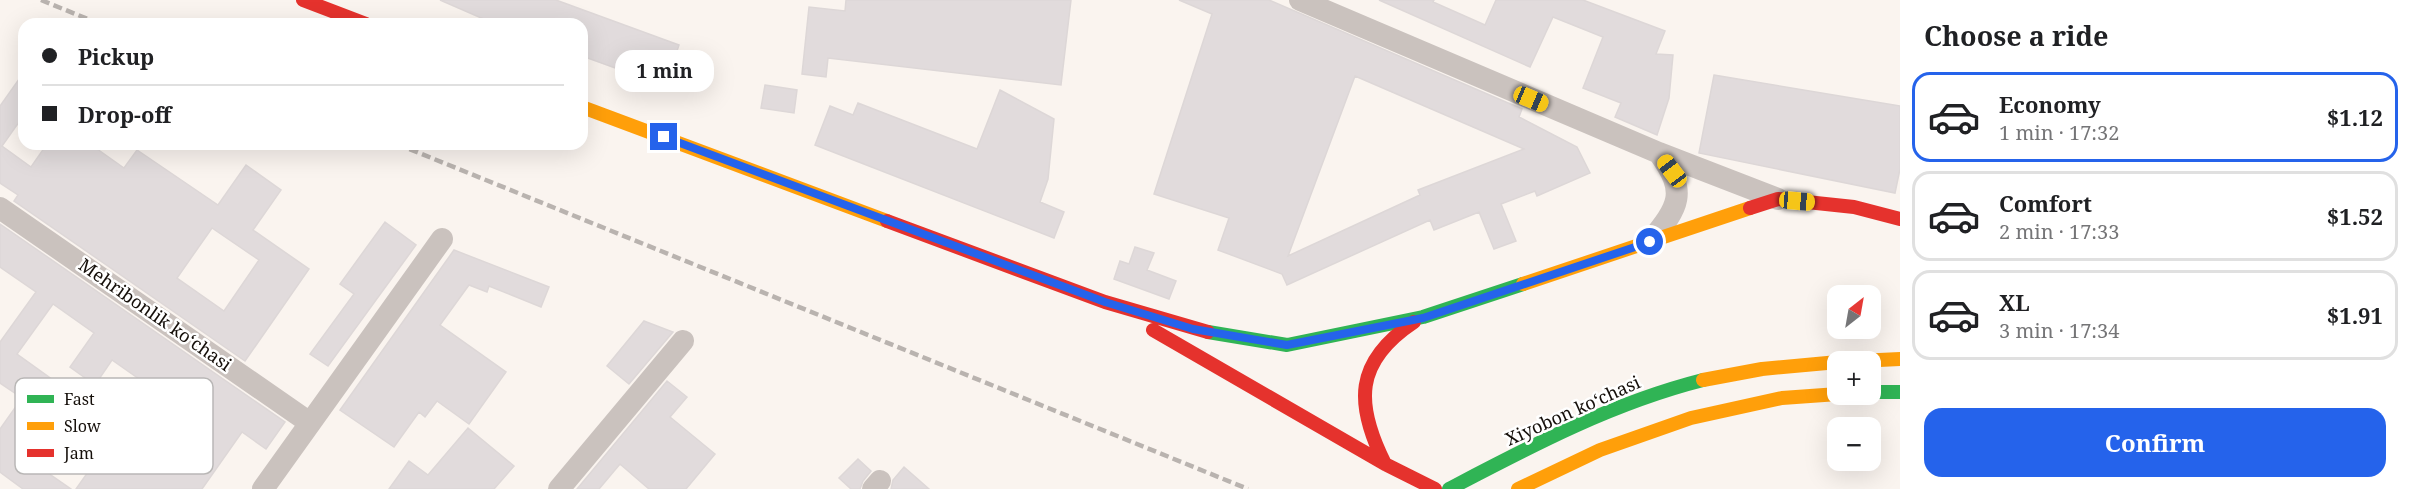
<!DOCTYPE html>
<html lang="en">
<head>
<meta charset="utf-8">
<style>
	:root { --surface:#fff; --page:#f6f6f6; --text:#202124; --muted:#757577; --line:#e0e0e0; --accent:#2563eb }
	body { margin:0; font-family:"Noto Serif",serif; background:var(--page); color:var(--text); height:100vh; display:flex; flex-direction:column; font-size:22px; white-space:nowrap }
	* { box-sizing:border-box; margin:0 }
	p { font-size:20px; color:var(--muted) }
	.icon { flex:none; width:33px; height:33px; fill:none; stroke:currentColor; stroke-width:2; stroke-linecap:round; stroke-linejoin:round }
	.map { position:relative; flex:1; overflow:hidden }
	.drawer { display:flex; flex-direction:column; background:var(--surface); width:510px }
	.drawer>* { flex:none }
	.hud { position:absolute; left:18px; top:18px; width:570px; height:132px; border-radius:18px; box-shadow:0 6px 24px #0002; display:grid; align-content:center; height:132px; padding:0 24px; background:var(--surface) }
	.needle { width:39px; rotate:31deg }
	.fabs { position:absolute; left:1827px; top:285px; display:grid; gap:12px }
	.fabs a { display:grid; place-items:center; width:54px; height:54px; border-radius:12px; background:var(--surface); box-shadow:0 6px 24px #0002; font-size:30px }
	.end { position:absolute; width:27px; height:27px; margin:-14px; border:8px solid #2563eb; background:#fff; box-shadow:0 0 0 3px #fff }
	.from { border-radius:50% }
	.bubble { position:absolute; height:42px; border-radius:18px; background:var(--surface); box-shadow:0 6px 24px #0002; font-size:20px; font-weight:700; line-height:42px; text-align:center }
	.car { position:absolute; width:18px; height:36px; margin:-18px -9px; border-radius:8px; box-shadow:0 0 4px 2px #0007; background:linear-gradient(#f5c518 24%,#345 0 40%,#f5c518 0 76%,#345 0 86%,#f5c518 0) }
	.hud b { display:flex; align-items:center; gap:21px; height:57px; font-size:22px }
	.hud b+b { border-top:2px solid var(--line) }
	.hud i { width:15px; height:15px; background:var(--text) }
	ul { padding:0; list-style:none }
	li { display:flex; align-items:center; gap:18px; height:90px; margin:0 12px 9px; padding:0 12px; border:3px solid var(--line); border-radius:18px }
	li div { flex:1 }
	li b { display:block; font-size:22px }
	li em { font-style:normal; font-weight:700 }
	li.on { border-color:var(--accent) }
	li>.icon { width:54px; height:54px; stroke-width:1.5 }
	h2 { padding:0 24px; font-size:27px; line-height:72px }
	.primary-button { display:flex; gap:12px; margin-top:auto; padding:12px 24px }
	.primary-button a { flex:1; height:69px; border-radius:18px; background:var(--accent); color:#fff; font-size:24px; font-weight:700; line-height:69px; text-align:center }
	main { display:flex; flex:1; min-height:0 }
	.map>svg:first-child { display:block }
	.building { fill:#e1dbdc; stroke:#ddd7d7; stroke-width:1.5; fill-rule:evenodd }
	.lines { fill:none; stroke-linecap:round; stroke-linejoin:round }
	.street { stroke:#cac2be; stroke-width:22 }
	.fast { stroke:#30b455; stroke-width:14 }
	.slow { stroke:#ff9f0a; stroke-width:14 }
	.jam { stroke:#e5322d; stroke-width:14 }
	.rail { stroke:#b9b3af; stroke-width:4.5; stroke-dasharray:9 4.5; stroke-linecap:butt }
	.route { stroke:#2563eb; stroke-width:8 }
	.labels { text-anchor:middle; stroke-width:5; stroke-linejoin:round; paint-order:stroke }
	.street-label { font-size:18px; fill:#150f0a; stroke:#fff }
	.key { fill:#fff; stroke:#b9b7b6; stroke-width:1.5 }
	.key-label { font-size:16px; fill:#150f0a }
</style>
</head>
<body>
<main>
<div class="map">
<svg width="1900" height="489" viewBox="0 0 1900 489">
	<rect width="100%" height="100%" fill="#faf4ef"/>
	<path class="building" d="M 440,0 L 556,0 L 679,45 L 665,86 L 582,56 L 582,24 L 495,24 Z
		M 846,0 L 1071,0 L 1061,85 L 828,58 L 826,77 L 802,74 L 809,7 L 845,11 Z
		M 1179,0 L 1269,0 L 1522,109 L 1519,117 L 1577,147 L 1590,173 L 1537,196 L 1535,191 L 1501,204 L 1516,241 L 1494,249 L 1479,212 L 1434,230 L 1430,220 L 1287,285 L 1282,274 L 1218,250 L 1229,218 L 1154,194 L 1212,14 ZM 1355,76 L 1524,149 L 1418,190 L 1420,195 L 1288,256 Z
		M 1379,0 L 1434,0 L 1433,2 L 1485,25 L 1496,0 L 1583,0 L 1665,31 L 1656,54 L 1673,55 L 1669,98 L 1657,135 L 1615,117 L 1621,103 L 1583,88 L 1603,37 L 1553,17 L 1530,67 Z
		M 24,72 L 24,115 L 2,146 L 31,167 L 47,144 L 90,144 L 124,168 L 137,150 L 218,205 L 246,165 L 281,190 L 253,230 L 309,269 L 245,361 L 14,201 L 18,195 L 0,183 L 0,106 ZM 212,228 L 259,260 L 224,311 L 177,278 Z
		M 1714,75 L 1900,106 L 1900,169 L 1895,193 L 1699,153 Z
		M 765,85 L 797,90 L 794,113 L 761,108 Z
		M 1000,90 L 1054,119 L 1048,179 L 1040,202 L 1064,212 L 1054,238 L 815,145 L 830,106 L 853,115 L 858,103 L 977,149 Z
		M 385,222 L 416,245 L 328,366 L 310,354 L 354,294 L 340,284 Z
		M 0,224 L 285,422 L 266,449 L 242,432 L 202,489 L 76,489 L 149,386 L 112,360 L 95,385 L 70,367 L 94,333 L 53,304 L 17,354 L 60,385 L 37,417 L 51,427 L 28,459 L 71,489 L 23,489 L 0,472 L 0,429 L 22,398 L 0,383 L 0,342 L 36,292 L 0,267 Z
		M 1135,247 L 1154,253 L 1147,270 L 1176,281 L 1169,299 L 1114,279 L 1120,261 L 1129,264 Z
		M 454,250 L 549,287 L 541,307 L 489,286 L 487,292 L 469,285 L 440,325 L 506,372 L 469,424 L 437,401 L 425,417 L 419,412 L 394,447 L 340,410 Z
		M 644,321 L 673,332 L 629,384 L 607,366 Z
		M 667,381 L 687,397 L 670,417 L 715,454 L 686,489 L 649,489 L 620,464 L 599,489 L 577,489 Z
		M 468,428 L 514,466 L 494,489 L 389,489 L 409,461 L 428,475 Z
		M 858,459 L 871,471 L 863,481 L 860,489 L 851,489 L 839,478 Z
		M 904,467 L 929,489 L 891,489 L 893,480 Z"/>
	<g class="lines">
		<path class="street" d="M 1300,0 L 1659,153 L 1778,199
			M 0,208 L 310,423
			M 1650,242 C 1679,206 1688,193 1659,153
			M 263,489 L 442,239
			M 559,489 L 683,341
			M 873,489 L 880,481"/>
		<path class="fast" d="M 1208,332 L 1287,345 L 1423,317 L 1523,284
			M 1870,392 L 1900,392
			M 1449,489 C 1531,446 1612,403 1703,380"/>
		<path class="slow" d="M 582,107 L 887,221
			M 1523,284 L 1750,208
			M 1838,362 L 1900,359
			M 1703,380 L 1762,369 L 1838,362
			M 1518,489 L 1600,450 L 1691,418 L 1782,398 L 1838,394"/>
		<path class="jam" d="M 303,0 L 366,24
			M 1750,208 L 1778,199 L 1854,207 L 1900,219
			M 887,221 L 1105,302 L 1208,332
			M 1153,330 L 1385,464 L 1435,489
			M 1385,464 C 1355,404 1354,362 1414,322"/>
		<path class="rail" d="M 41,0 L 100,24
			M 397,144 L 1248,489"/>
	</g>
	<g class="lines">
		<path class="route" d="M 664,137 L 1105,302 L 1193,329 L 1287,345 L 1423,318 L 1650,242"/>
	</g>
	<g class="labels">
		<g class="street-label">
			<text transform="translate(155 315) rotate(35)" y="6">Mehribonlik koʻchasi</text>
			<text transform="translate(1573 411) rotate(-24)" y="6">Xiyobon koʻchasi</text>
		</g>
	</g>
	<rect x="15" y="378" width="198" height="96" rx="9" class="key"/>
	<rect x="27" y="395" width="27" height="8" fill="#30b455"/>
	<rect x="27" y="422" width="27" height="8" fill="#ff9f0a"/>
	<rect x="27" y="449" width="27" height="8" fill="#e5322d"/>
	<g class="key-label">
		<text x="64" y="405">Fast</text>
		<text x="64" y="432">Slow</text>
		<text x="64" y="459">Jam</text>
	</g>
</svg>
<div class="fabs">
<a><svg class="needle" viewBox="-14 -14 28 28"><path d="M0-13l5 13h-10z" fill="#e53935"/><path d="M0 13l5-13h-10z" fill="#757577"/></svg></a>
<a>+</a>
<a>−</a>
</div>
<i class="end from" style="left:1650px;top:242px"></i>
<i class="end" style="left:664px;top:137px"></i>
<div class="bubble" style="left:615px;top:50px;width:99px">1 min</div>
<i class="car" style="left:1531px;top:99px;rotate:113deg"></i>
<i class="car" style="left:1672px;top:171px;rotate:323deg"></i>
<i class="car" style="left:1797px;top:201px;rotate:95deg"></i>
<div class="hud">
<b><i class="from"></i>Pickup</b>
<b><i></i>Drop-off</b>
</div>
</div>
<section class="drawer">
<h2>Choose a ride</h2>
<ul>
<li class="on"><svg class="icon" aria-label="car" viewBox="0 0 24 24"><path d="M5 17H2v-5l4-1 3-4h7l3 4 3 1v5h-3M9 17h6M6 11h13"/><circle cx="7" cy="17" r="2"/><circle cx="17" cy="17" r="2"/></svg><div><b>Economy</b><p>1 min · 17:32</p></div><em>$1.12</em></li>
<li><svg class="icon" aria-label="car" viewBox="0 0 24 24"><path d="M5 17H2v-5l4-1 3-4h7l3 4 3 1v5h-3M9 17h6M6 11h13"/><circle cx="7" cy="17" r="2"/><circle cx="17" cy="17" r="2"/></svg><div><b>Comfort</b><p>2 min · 17:33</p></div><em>$1.52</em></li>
<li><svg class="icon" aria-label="car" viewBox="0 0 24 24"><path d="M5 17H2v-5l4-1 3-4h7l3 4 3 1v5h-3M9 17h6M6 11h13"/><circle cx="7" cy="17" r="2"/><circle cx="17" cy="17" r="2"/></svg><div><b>XL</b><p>3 min · 17:34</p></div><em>$1.91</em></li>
</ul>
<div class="primary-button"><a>Confirm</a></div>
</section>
</main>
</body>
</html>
